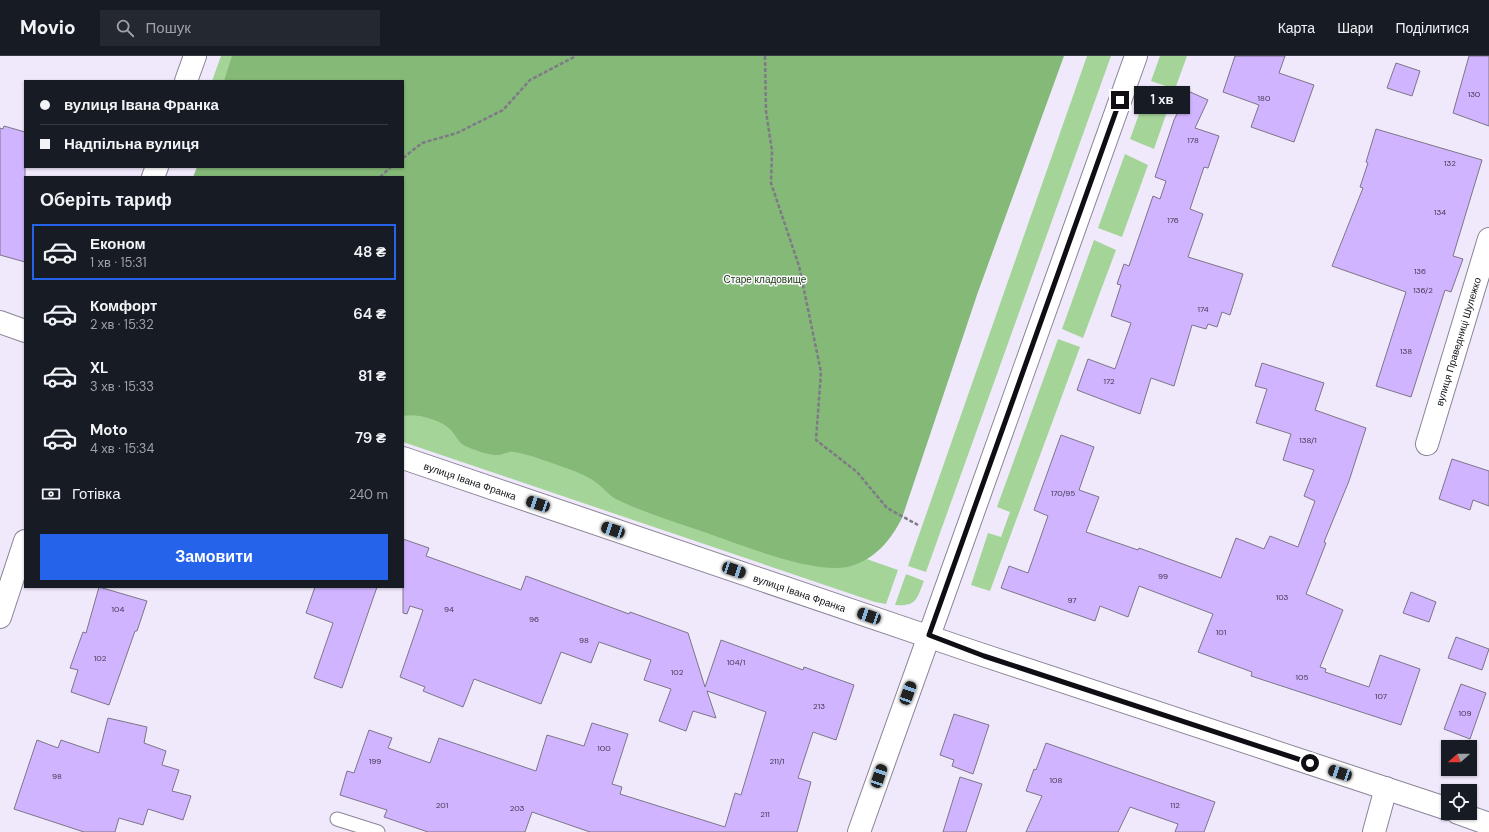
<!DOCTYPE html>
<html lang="uk">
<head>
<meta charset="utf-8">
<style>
	:root { --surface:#171b24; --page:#242831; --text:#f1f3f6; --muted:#9ea1a6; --line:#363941; --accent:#2563eb }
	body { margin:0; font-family:"DM Sans",sans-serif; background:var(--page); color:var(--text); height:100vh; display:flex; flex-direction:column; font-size:15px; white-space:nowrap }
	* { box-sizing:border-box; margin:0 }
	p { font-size:13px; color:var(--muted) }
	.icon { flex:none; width:22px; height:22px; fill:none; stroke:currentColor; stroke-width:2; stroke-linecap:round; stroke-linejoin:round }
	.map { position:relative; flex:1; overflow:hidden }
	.drawer { position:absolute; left:24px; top:120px; width:380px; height:412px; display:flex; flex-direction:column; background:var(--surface); border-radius:0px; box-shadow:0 1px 3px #0004 }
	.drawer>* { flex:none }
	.top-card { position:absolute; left:24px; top:24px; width:380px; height:88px; border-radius:0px; box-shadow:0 1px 3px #0004; display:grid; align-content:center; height:88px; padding:0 16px; background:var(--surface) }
	.needle { width:26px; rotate:249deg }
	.tools { position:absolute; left:1441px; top:684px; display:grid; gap:8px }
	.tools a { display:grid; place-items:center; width:36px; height:36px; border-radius:0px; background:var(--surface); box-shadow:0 1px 3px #0004; font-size:20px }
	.end { position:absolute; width:18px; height:18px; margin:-9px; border:5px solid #100e14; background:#fff; box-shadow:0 0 0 2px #fff }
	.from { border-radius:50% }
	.bubble { position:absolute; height:28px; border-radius:0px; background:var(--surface); box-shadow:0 1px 3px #0004; font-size:13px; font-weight:600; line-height:28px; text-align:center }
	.car { position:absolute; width:12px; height:24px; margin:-12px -6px; border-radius:5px; box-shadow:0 0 3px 1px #0007; background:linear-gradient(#222 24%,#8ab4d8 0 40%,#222 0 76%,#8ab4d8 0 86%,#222 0) }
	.top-card b { display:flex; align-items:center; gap:14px; height:38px; font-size:15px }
	.top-card b+b { border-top:1px solid var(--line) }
	.top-card i { width:10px; height:10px; background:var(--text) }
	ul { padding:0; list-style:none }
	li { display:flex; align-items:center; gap:12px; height:56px; margin:0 8px 6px; padding:0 8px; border:2px solid transparent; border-radius:0px }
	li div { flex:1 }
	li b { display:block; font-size:15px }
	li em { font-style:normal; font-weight:600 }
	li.selected { border-color:var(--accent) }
	li>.icon { width:36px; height:36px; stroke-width:1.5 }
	h2 { padding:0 16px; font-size:18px; line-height:48px }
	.pay { display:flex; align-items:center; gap:10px; height:44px; padding:0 16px; font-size:15px }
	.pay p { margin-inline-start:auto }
	.cta { display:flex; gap:8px; margin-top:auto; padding:8px 16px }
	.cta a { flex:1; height:46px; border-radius:0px; background:var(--accent); color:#fff; font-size:16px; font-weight:600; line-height:46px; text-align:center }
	header { display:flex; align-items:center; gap:24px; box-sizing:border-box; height:56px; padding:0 20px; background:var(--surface); border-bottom:1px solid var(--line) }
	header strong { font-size:19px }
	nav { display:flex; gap:22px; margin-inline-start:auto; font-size:14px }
	.search { width:280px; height:36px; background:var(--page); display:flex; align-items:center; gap:10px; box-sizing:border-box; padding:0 14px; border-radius:0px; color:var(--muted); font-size:15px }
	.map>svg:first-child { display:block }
	.green { fill:#a4d498 }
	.forest { fill:#85b978 }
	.building { fill:#d1b4ff; stroke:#7c7687 }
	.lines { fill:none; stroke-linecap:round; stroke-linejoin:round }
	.lane-casing { stroke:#8b8496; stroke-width:15 }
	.street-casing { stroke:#8b8496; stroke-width:24 }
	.secondary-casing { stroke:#8b8496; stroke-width:24 }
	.path { stroke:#7e7a86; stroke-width:2.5; stroke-dasharray:4 2; stroke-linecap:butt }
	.lane { stroke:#fff; stroke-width:13 }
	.street { stroke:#fff; stroke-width:22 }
	.secondary { stroke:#fff; stroke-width:22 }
	.route { stroke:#100e14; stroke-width:5 }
	.labels { text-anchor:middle; stroke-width:3; stroke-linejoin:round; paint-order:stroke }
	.number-label { font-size:8px; fill:#40384f }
	.park-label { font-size:10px; fill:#17390c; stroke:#fbf9fd }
	.street-label { font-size:10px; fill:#100e14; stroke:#fbf9fd }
</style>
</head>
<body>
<header>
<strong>Movio</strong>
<div class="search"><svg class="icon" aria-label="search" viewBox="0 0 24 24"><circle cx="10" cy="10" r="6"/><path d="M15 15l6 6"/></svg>Пошук</div>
<nav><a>Карта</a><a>Шари</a><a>Поділитися</a></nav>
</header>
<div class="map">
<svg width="1489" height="776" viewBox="0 0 1489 776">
	<rect width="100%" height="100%" fill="#f0e9fc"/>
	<path class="green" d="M 221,0 L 260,0 L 251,25 L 212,25 Z
		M 1087,0 L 1111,0 L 926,516 L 908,510 Z
		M 1160,0 L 1187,0 L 1175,33 L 1151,25 Z
		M 1147,36 L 1171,44 L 1154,93 L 1130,83 Z
		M 1125,98 L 1148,109 L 1122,181 L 1098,172 Z
		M 1094,184 L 1116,194 L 1083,282 L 1062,273 Z
		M 1058,283 L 1080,291 L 990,535 L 971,529 L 988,477 L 1001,481 L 1010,456 L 997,451 Z
		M 403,341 L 898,514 L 886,548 L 875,546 L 403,386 Z
		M 906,518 L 924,525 C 917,542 917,551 895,549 Z"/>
	<path class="forest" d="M 232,0 L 1064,0 L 978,236 L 902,462 C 891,484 875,503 851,510 C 818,520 741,489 707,477 C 678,467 648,458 620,445 C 610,441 606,434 598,428 C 590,421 579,417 569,413 C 551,407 532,399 514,396 C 507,395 503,399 496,399 C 488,399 478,395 470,392 C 457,387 459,383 451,374 C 441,364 417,357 403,360 L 403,121 L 193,121 L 197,111 L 403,111 L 403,25 L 224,25 Z"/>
	<path class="building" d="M 1235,0 L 1285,0 L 1279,17 L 1314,29 L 1294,86 L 1251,71 L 1259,49 L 1223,36 Z
		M 1469,0 L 1489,0 L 1489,70 L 1453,57 Z
		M 1396,7 L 1420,15 L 1412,40 L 1387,32 Z
		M 1188,35 L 1208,44 L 1195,72 L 1219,80 L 1208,112 L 1204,111 L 1190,153 L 1203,158 L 1188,201 L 1243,218 L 1230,259 L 1222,256 L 1217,271 L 1208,268 L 1206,273 L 1192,269 L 1174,330 L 1151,322 L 1140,358 L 1077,334 L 1088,303 L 1115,313 L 1131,267 L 1111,260 L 1121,229 L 1117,228 L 1124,208 L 1129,210 L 1153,140 L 1160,143 L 1166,125 L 1155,121 L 1174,64 Z
		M 4,70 L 25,76 L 25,206 L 0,199 L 0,72 L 3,73 Z
		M 1376,73 L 1482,104 L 1453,200 L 1463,203 L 1451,236 L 1445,234 L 1411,341 L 1376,330 L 1406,236 L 1332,210 L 1363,132 L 1360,131 L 1368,107 L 1366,106 Z
		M 1262,307 L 1324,327 L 1315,354 L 1366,372 L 1349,425 L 1324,486 L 1326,487 L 1306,538 L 1343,554 L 1320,611 L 1326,613 L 1325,616 L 1369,631 L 1380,599 L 1420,613 L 1401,669 L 1251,620 L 1252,616 L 1198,596 L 1213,558 L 1139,530 L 1128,561 L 1100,550 L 1095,565 L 1001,532 L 1009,510 L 1028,517 L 1048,460 L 1034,454 L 1061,379 L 1094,391 L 1079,434 L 1099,441 L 1086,476 L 1138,494 L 1139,492 L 1221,522 L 1236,482 L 1264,493 L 1270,480 L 1298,491 L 1315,445 L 1304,440 L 1314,414 L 1283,404 L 1291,378 L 1256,367 L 1267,333 L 1255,330 Z
		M 1452,403 L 1489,415 L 1489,450 L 1473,444 L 1470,454 L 1439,443 Z
		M 403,483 L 429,492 L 426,500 L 521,534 L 526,520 L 629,558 L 630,556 L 688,577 L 705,631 L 721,584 L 803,614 L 804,611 L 854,629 L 836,684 L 813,676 L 798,722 L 811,726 L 797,776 L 590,776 L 532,756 L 525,776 L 428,776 L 384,761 L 387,754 L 340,739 L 347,715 L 354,717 L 369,674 L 392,682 L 388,692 L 430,707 L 439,682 L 536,715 L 547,679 L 584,690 L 592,667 L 628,678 L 612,728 L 622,731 L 620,738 L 725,771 L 735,737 L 741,739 L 766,656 L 707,635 L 716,662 L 693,655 L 686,675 L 659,665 L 671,633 L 644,624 L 651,604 L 599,586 L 591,607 L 561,596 L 541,648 L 474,623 L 463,651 L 423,635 L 425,631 L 400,621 L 423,554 L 410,550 L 407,558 L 403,557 Z
		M 99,531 L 147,545 L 137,575 L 135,575 L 109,649 L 71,636 L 78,614 L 70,612 L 83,576 L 86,577 Z
		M 315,531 L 377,531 L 342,632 L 314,622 L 333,567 L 306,557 Z
		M 1411,536 L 1436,546 L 1429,566 L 1403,557 Z
		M 1456,581 L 1489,593 L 1482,614 L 1448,602 Z
		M 1461,628 L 1486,637 L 1470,683 L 1444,673 Z
		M 954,658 L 989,669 L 973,718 L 952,710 L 954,704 L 940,699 Z
		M 108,662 L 147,671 L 144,687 L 166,695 L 162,709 L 179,714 L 172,735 L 191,740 L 183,764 L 148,753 L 143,769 L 119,762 L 115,776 L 84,776 L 14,753 L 37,684 L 58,692 L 61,684 L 99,697 Z
		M 1046,687 L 1215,746 L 1204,776 L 1175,776 L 1178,768 L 1130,751 L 1118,776 L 1026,776 L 1042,740 L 1026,735 L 1034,713 L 1036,714 Z
		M 960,721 L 982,728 L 966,776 L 943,776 Z"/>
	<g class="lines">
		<defs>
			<path id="lane" d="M 337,763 L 378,776"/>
			<g id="street">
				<path d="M 0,266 L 25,275"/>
				<path id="s1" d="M 1427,388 L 1489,183"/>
				<path id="s2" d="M 403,402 L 971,595 L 1448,753"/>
				<path d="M 1458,757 L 1489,768"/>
				<path d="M 1374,776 L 1386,732"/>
			</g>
			<path id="secondary" d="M 186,25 L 195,0
				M 153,121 L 157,111
				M 0,561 L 25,485
				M 859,776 L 1136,0"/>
		</defs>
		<use href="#lane" class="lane-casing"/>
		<use href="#street" class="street-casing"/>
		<use href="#secondary" class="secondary-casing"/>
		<path class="path" d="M 765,0 L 766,55 L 772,95 L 771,127 L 799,210 L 821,316 L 816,384 L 857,416 L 887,452 L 918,469
			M 403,102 L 422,87 L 457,77 L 503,54 L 530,24 L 576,0
			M 380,121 L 391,111"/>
		<use href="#lane" class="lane"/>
		<use href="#street" class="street"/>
		<use href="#secondary" class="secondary"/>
	</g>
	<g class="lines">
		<path class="route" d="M 1120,44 L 929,579 L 984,600 L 1310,707"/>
	</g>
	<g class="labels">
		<g class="number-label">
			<text x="1474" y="41">130</text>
			<text x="1264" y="45">180</text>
			<text x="1193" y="87">178</text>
			<text x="1450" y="110">132</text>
			<text x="1440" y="159">134</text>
			<text x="1173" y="167">176</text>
			<text x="1420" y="218">136</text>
			<text x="1423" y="237">136/2</text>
			<text x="1203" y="256">174</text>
			<text x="1406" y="298">138</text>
			<text x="1109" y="328">172</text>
			<text x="1308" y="387">138/1</text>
			<text x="1063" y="440">170/95</text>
			<text x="1163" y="523">99</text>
			<text x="1282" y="544">103</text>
			<text x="1072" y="547">97</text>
			<text x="118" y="556">104</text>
			<text x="449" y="556">94</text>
			<text x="534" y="566">96</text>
			<text x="1221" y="579">101</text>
			<text x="584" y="587">98</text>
			<text x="100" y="605">102</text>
			<text x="736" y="609">104/1</text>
			<text x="677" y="619">102</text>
			<text x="1302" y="624">105</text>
			<text x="1381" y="643">107</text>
			<text x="819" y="653">213</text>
			<text x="1465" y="660">109</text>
			<text x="604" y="695">100</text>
			<text x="375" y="708">199</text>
			<text x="777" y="708">211/1</text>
			<text x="57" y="723">98</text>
			<text x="1056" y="727">108</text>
			<text x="442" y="752">201</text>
			<text x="1175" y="752">112</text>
			<text x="517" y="755">203</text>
			<text x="765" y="761">211</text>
		</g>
		<g class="park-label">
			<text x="765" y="227">Старе кладовище</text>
		</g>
		<g class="street-label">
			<text dy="4" stroke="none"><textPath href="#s1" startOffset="107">вулиця Праведниці Шулежко</textPath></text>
			<text dy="4" stroke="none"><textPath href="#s2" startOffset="71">вулиця Івана Франка</textPath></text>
			<text dy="4" stroke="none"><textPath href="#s2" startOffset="419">вулиця Івана Франка</textPath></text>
		</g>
	</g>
</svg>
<div class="tools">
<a><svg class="needle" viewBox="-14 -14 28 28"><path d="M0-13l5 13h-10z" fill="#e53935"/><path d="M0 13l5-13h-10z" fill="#9ea1a6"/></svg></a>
<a><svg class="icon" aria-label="locate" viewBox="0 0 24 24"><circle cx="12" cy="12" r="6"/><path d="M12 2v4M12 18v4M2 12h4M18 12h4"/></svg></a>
</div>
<i class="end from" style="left:1310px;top:707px"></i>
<i class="end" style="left:1120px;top:44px"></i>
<div class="bubble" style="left:1134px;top:30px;width:56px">1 хв</div>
<i class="car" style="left:538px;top:448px;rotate:288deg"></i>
<i class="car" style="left:613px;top:474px;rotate:289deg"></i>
<i class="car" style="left:734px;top:514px;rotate:109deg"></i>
<i class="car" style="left:869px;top:560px;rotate:289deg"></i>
<i class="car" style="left:908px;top:637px;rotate:20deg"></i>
<i class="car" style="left:1340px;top:717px;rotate:288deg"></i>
<i class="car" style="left:879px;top:720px;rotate:19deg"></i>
<div class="top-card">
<b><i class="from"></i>вулиця Івана Франка</b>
<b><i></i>Надпільна вулиця</b>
</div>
<section class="drawer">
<h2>Оберіть тариф</h2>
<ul>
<li class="selected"><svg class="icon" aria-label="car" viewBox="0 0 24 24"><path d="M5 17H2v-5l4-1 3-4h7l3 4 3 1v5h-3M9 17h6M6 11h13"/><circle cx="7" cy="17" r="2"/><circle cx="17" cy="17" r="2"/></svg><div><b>Економ</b><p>1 хв · 15:31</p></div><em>48 ₴</em></li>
<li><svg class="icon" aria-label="car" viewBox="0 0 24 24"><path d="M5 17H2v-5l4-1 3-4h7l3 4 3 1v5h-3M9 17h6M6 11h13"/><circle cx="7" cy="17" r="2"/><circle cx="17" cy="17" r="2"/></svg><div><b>Комфорт</b><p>2 хв · 15:32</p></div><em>64 ₴</em></li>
<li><svg class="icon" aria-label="car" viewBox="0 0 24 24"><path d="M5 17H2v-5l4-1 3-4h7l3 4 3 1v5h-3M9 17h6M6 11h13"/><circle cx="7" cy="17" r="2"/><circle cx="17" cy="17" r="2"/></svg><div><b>XL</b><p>3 хв · 15:33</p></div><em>81 ₴</em></li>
<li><svg class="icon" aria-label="car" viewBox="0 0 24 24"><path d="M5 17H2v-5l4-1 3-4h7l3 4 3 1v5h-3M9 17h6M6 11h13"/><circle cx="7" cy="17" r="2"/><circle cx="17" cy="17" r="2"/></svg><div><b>Moto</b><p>4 хв · 15:34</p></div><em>79 ₴</em></li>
</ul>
<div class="pay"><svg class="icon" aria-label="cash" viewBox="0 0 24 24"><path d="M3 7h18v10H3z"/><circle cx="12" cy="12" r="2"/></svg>Готівка<p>240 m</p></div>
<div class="cta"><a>Замовити</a></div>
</section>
</div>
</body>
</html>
